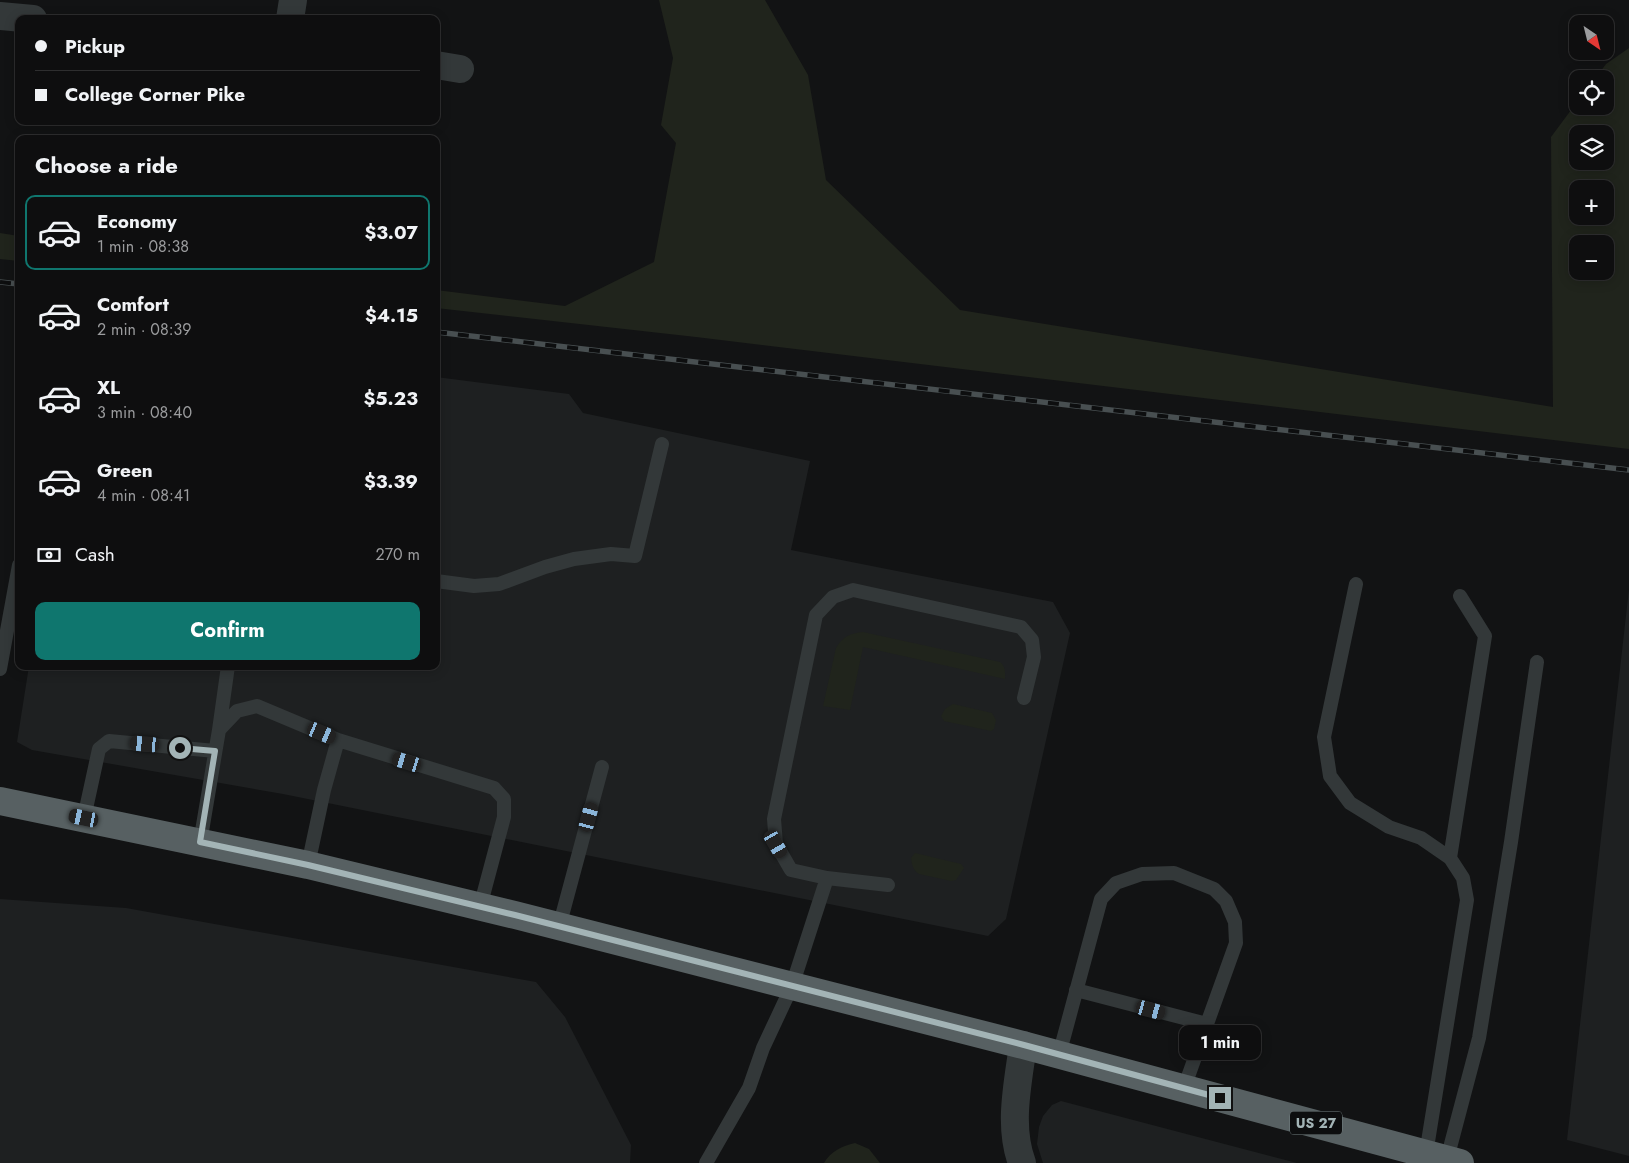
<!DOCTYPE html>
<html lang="en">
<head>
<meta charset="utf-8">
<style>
	:root { --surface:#0e0e0f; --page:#1c1c1d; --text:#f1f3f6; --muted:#9b9c9e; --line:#2e2e2f; --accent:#0f766e }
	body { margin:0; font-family:Jost,sans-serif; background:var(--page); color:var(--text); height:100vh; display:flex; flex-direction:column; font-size:19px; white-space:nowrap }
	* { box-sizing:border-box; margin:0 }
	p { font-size:16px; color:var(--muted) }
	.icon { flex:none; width:28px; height:28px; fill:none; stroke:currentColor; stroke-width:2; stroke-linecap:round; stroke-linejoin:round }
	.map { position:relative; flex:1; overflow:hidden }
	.side { position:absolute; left:15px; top:135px; width:425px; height:535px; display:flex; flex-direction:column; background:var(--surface); border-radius:10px; box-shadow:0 2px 12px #0003,0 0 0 1px var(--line) }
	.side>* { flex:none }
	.top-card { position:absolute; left:15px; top:15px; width:425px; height:110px; border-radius:10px; box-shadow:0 2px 12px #0003,0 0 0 1px var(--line); display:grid; align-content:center; height:110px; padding:0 20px; background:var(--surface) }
	.needle { width:32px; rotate:145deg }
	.buttons { position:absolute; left:1569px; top:15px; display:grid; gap:10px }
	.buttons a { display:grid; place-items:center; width:45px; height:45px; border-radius:10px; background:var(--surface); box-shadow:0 2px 12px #0003,0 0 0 1px var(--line); font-size:25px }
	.end { position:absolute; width:22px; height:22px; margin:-11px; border:6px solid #a3b4b6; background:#111; box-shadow:0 0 0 2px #111 }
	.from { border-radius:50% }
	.bubble { position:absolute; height:35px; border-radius:10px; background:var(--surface); box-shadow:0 2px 12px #0003,0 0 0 1px var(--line); font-size:16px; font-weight:700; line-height:35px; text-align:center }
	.car { position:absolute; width:15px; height:30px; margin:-15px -8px; border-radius:6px; box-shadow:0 0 4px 1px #0007; background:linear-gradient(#222 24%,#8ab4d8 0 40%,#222 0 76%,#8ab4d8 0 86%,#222 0) }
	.top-card b { display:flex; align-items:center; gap:18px; height:48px; font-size:19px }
	.top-card b+b { border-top:1px solid var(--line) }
	.top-card i { width:12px; height:12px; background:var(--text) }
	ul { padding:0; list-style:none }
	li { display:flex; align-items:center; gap:15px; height:75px; margin:0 10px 8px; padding:0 10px; border:2px solid transparent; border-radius:10px }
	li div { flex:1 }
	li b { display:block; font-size:19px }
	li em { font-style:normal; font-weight:700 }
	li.on { border-color:var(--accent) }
	li>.icon { width:45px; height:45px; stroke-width:1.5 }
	h2 { padding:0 20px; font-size:22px; line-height:60px }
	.pay { display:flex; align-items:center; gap:12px; height:55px; padding:0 20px; font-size:19px }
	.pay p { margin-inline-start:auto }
	.button { display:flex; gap:10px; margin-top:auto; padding:10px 20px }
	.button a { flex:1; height:58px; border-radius:10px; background:var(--accent); color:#fff; font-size:20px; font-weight:700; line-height:58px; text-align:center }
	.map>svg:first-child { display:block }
	.built { fill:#1e2021 }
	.green { fill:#20241c; fill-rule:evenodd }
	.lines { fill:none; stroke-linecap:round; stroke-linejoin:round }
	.service { stroke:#333839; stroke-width:14 }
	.minor { stroke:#333839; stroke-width:28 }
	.trunk { stroke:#576062; stroke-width:28 }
	.rail-casing { stroke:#484f51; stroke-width:5.5 }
	.rail { stroke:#0d0e0f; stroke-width:4; stroke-dasharray:11; stroke-linecap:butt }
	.route { stroke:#a3b4b6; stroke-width:6 }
	.labels { text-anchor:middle; stroke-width:4; stroke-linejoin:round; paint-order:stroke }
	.shield { fill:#0d0e0f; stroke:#768284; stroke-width:1 }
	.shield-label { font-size:14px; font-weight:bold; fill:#a3b4b6 }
</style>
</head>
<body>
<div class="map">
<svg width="1629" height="1163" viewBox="0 0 1629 1163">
	<rect width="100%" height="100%" fill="#121314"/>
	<path class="built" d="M 436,377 L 569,394 L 583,413 L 810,461 L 791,550 L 1053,602 L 1070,633 L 1006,919 L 988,936 L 283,794 L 32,750 L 17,742 L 29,666 L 436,666 Z
		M 1629,589 L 1629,1156 L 1567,1140 Z
		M 0,899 L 126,908 L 536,982 L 565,1017 L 631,1145 L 630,1163 L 0,1163 Z
		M 1061,1101 L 1297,1163 L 1043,1163 L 1037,1144 L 1039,1127 L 1043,1116 L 1052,1105 Z"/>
	<path class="green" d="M 659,0 L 765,0 L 808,75 L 826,180 L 960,310 L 1553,407 L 1551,137 L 1577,102 L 1578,106 L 1605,106 L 1605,79 L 1595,79 L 1606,64 L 1629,48 L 1629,449 L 696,337 L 436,308 L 436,290 L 565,306 L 654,262 L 676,143 L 661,125 L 673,58 ZM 1578,134 L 1605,134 L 1605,161 L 1578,161 ZM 1578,189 L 1605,189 L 1605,216 L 1578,216 ZM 1578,244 L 1605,244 L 1605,271 L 1578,271 Z
		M 0,233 L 19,236 L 19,261 L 0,259 Z
		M 863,632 L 1000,662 C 1006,667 1005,672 1005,679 L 863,647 L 850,710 L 823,706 L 836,648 C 842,637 851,633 863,632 Z
		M 953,704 L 992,713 L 996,720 L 994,729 L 991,731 L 944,721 L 941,716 L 945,709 Z
		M 915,853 L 961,864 L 964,868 L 956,880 L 951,881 L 919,874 C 913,870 912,865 911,858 Z
		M 855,1143 L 869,1149 L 880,1163 L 824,1163 C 831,1151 842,1146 855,1143 Z"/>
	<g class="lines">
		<path class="service" d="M 436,581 L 474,586 L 499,584 L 545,567 L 574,559 L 611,554 L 635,556 L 662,444
			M 1356,584 L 1324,737 L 1330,776 L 1350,803 L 1389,827 L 1421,838 L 1450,858 L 1463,878 L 1467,900 L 1426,1154
			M 0,669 L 19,565
			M 219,730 L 228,666
			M 338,740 L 494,788 L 504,799 L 504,817 L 480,907
			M 84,818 L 99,749 L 109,741 L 215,751
			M 200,843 L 219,730 L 237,711 L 257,706 L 338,740 L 324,790 L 308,865
			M 1450,858 L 1485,636 L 1460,596
			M 827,878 L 791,870 L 776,844 L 774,819 L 816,615 L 833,597 L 853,590 L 1021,627 L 1032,640 L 1034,657 L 1024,698
			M 559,927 L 602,767
			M 1076,990 L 1207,1024
			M 1059,1055 L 1101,899 L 1116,883 L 1142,874 L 1174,873 L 1214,889 L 1226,901 L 1235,922 L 1236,943 L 1184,1088
			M 1447,1159 L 1479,1038 L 1511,842 L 1537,662
			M 706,1163 L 749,1088 L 763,1048 L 792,986 L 827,878 L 888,885"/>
		<path class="minor" d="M 0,16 L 33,19
			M 290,19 L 293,0
			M 436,65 L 460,69
			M 1022,1163 C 1008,1126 1018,1083 1023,1045"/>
		<path class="trunk" d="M 0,801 L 308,865 L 515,915 L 1023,1045 L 1460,1163"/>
		<defs>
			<path id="rail" d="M 0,282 L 19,284
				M 436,332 L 1629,470"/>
		</defs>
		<use href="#rail" class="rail-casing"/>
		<use href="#rail" class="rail"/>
	</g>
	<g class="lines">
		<path class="route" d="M 180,748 L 215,751 L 200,842 L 308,865 L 515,915 L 1024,1045 L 1220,1098"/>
	</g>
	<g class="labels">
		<rect class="shield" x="1290" y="1111.5" width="52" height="23" rx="4"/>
		<g class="shield-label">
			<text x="1316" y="1128">US 27</text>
		</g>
	</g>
</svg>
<div class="buttons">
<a><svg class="needle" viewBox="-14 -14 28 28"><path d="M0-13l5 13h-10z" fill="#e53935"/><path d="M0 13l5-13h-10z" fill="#9b9c9e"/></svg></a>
<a><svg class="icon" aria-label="locate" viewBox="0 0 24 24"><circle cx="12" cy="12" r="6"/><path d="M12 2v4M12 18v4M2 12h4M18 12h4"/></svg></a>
<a><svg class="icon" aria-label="layers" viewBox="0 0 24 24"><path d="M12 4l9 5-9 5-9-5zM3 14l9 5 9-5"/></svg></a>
<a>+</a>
<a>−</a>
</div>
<i class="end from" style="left:180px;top:748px"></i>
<i class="end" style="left:1220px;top:1098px"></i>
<div class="bubble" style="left:1179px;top:1025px;width:82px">1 min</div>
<i class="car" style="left:322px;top:733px;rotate:113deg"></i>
<i class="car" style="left:145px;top:744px;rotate:275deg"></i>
<i class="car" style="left:407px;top:762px;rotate:287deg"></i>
<i class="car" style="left:589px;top:817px;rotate:15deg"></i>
<i class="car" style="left:84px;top:818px;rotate:282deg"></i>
<i class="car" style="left:776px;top:844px;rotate:150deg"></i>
<i class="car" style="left:1151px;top:1010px;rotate:105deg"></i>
<div class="top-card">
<b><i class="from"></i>Pickup</b>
<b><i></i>College Corner Pike</b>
</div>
<section class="side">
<h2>Choose a ride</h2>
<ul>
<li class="on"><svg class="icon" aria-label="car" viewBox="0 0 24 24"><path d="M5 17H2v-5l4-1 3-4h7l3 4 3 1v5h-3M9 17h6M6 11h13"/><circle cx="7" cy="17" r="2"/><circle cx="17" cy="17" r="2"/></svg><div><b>Economy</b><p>1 min · 08:38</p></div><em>$3.07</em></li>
<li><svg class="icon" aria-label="car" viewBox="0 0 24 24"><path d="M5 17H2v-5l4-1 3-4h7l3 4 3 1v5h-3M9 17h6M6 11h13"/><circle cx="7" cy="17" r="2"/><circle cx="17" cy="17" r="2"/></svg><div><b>Comfort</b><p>2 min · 08:39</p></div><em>$4.15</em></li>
<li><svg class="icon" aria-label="car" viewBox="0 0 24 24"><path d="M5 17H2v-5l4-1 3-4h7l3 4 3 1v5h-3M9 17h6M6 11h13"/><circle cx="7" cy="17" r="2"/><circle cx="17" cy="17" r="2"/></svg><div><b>XL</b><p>3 min · 08:40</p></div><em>$5.23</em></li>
<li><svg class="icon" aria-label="car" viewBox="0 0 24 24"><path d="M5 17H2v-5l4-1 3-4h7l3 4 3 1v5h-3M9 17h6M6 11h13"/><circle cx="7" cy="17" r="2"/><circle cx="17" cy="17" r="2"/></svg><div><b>Green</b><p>4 min · 08:41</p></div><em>$3.39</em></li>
</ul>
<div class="pay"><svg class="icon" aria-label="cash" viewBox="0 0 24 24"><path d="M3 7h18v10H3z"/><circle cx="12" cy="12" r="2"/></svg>Cash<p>270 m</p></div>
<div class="button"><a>Confirm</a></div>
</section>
</div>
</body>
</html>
